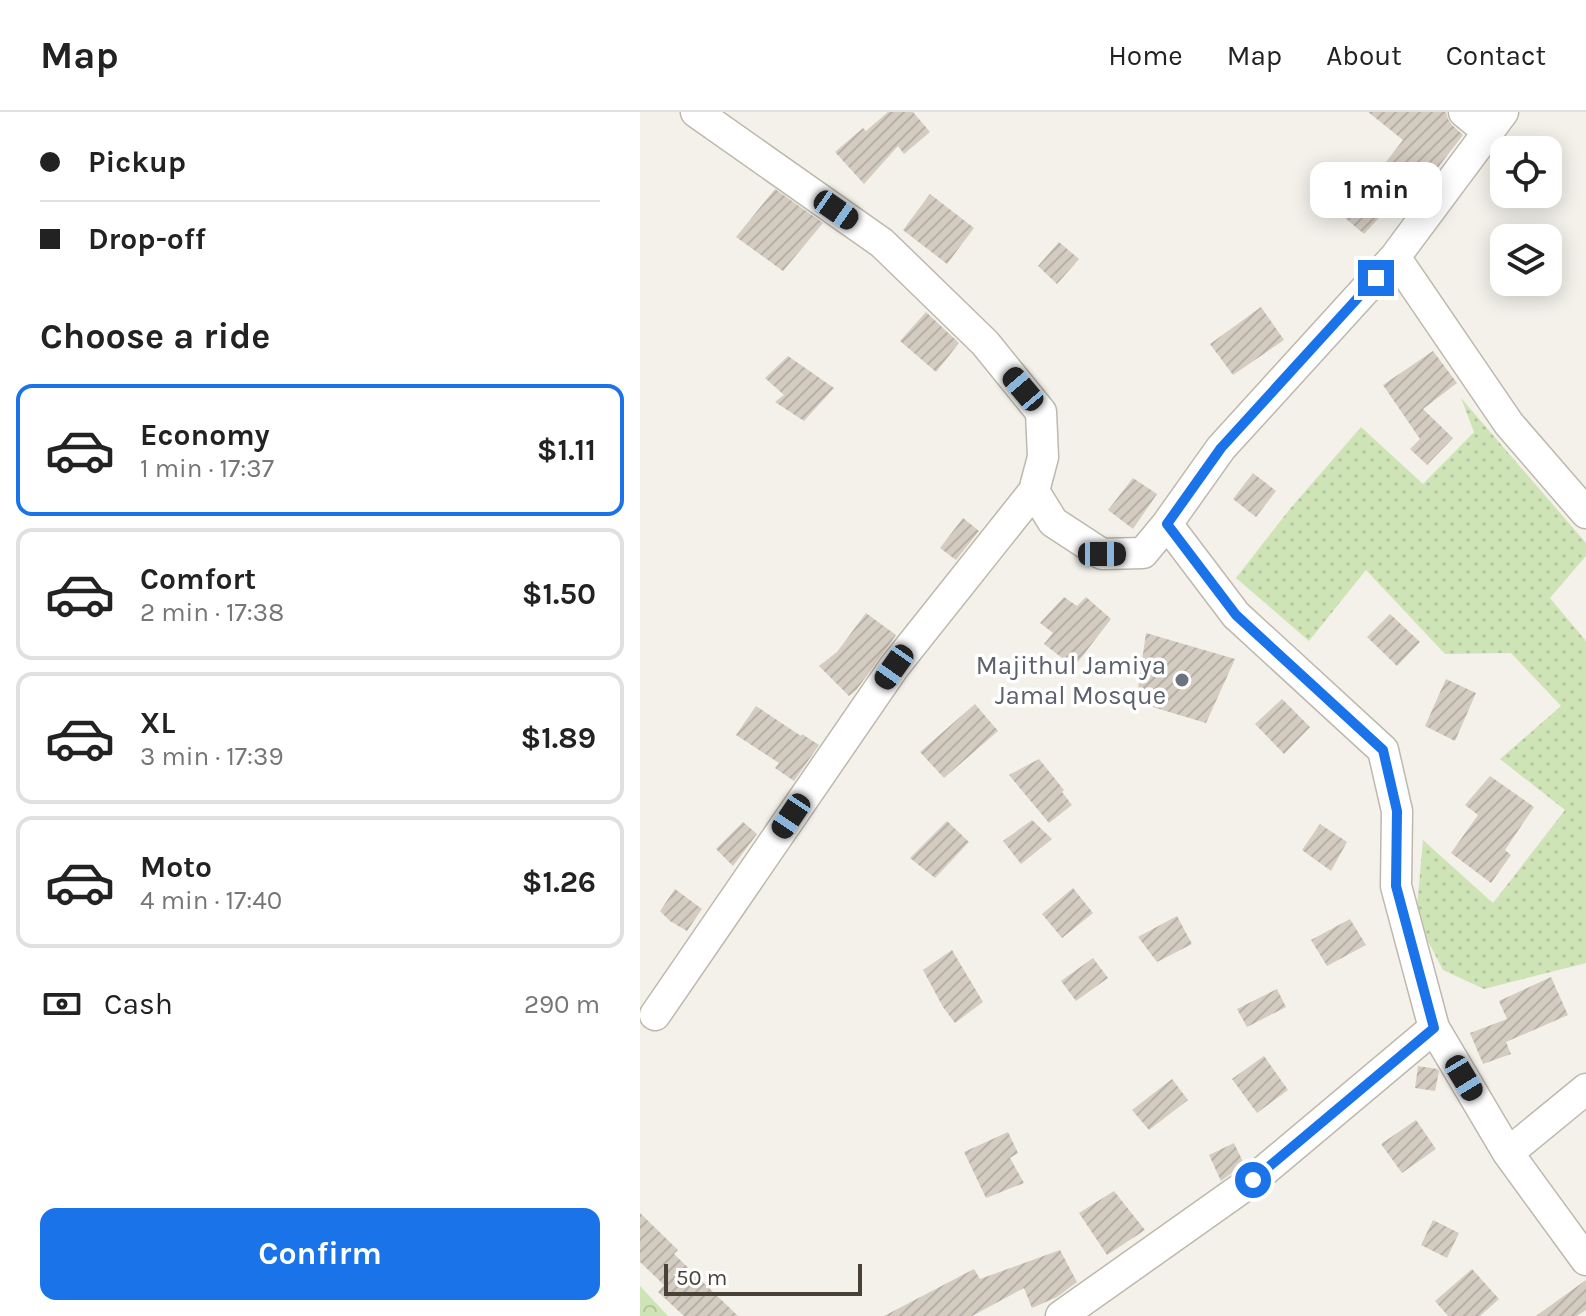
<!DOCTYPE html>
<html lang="en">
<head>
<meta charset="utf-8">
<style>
	:root { --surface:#fff; --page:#f6f6f6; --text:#222; --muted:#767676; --line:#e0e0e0; --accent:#1a73e8 }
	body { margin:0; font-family:Karla,sans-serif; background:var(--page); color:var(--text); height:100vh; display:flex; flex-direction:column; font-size:30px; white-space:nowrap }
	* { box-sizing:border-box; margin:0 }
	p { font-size:26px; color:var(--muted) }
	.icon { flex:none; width:44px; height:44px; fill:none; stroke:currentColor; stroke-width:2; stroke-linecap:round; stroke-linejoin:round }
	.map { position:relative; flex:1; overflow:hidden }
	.details { display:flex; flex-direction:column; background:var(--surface); width:640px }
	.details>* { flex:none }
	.hud { display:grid; align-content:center; height:176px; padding:0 40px; background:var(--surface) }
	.controls { position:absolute; left:850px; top:24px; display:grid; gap:16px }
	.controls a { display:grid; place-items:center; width:72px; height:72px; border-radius:16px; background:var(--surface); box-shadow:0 4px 20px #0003; font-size:40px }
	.scale { position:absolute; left:24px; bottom:20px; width:198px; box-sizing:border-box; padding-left:8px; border:4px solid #474138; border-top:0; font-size:22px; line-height:28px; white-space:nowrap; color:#474138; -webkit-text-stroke:6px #fff; paint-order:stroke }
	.end { position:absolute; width:36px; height:36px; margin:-18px; border:10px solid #1a73e8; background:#fff; box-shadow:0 0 0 4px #fff }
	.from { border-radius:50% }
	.bubble { position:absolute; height:56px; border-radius:16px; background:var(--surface); box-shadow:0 4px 20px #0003; font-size:26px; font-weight:700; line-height:56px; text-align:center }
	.car { position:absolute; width:24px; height:48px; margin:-24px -12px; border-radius:10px; box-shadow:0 0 6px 2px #0007; background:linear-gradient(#222 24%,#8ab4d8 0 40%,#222 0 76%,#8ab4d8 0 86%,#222 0) }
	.hud b { display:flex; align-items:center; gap:28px; height:76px; font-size:30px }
	.hud b+b { border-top:2px solid var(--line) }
	.hud i { width:20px; height:20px; background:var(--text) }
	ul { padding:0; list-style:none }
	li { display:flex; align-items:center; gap:24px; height:132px; margin:0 16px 12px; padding:0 24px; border:4px solid var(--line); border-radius:16px }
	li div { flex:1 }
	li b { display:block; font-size:30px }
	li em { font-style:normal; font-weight:700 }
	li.current { border-color:var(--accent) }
	li>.icon { width:72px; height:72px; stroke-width:1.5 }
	h2 { padding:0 40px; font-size:36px; line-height:96px }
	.pay { display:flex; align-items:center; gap:20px; height:88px; padding:0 40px; font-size:30px }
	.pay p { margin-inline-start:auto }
	.button { display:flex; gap:16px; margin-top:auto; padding:16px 40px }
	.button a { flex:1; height:92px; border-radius:16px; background:var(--accent); color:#fff; font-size:32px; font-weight:700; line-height:92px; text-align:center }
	header { display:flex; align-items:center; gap:48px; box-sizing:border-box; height:112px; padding:0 40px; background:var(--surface); border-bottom:2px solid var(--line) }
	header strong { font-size:38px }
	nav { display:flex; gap:44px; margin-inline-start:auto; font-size:28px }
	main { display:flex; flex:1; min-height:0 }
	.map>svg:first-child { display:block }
	.grass { fill:url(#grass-dots) }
	.park { fill:url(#park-crowns) }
	.building { fill:url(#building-hatch) }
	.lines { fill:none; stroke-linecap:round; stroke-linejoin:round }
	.minor-casing { stroke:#beb8ad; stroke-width:33 }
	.minor { stroke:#fff; stroke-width:30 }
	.route { stroke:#1a73e8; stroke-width:10 }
	.worship-dot { fill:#6b7280; stroke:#fff; stroke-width:3 }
	.labels { text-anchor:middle; stroke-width:7; stroke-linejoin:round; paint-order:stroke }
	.worship-label { font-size:26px; fill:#5b616d; stroke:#fff; text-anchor:end }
</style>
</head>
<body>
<header>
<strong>Map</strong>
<nav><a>Home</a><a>Map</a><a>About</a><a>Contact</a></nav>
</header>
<main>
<section class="details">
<div class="hud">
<b><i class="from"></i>Pickup</b>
<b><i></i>Drop-off</b>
</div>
<h2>Choose a ride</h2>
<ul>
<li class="current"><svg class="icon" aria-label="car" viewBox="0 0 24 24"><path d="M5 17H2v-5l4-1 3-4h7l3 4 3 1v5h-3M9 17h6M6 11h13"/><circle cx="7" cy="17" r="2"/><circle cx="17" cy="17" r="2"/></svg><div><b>Economy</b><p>1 min · 17:37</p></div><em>$1.11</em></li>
<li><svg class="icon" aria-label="car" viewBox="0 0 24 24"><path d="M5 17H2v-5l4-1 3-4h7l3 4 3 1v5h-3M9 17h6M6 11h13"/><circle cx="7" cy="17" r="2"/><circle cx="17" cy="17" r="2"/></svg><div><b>Comfort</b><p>2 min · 17:38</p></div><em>$1.50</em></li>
<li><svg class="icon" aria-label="car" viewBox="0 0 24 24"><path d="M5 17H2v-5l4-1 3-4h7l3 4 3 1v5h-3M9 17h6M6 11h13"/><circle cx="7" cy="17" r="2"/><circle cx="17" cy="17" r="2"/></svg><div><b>XL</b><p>3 min · 17:39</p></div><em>$1.89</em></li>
<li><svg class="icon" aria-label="car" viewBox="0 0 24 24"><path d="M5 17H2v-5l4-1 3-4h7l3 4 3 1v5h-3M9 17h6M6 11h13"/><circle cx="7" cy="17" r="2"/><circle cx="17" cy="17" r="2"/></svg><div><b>Moto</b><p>4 min · 17:40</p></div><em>$1.26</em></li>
</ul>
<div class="pay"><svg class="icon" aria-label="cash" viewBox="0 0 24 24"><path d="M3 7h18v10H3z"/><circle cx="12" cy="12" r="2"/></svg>Cash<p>290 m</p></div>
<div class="button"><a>Confirm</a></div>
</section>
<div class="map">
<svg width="946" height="1204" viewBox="0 0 946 1204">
	<defs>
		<pattern id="grass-dots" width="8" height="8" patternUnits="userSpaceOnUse" patternTransform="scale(2)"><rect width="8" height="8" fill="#cfe4b6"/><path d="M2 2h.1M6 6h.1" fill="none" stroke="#b3c59d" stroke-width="1.8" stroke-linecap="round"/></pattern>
		<pattern id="park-crowns" width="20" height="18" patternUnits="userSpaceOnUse" patternTransform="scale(2)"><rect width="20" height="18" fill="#cfe4b6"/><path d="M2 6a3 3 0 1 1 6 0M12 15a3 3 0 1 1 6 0" fill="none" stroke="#b3c59d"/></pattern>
		<pattern id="building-hatch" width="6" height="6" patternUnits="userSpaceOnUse" patternTransform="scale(2)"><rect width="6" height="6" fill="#d4ccc0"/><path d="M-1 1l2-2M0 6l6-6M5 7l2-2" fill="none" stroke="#b7b0a6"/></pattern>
	</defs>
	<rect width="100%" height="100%" fill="#f3f1ea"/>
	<path class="grass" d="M 821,286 L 946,431 L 946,444 L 910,486 L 946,529 L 946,851 L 844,877 L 803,858 L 776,806 L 783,728 L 853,791 L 925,698 L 860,647 L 921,594 L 871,541 L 805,542 L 726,458 L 669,529 L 596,466 L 649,398 L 721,315 L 783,372 L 834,320 Z"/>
	<path class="park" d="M 0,1174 L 28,1204 L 0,1204 Z"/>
	<path class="building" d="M 248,0 L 273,0 L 290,20 L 264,42 L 258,34 L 224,72 L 195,40 L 223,16 L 226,19 Z
		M 728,0 L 806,0 L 808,7 L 812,13 L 823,23 L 776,84 L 766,77 L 724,122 L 691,94 L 715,67 L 725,77 L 763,28 Z
		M 135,77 L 183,111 L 143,159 L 96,125 Z
		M 290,82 L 334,116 L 307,152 L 263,118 Z
		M 419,130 L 439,147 L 417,172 L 398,154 Z
		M 621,195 L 644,228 L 593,263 L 570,232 Z
		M 286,200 L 319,231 L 296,260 L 260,229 Z
		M 793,239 L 817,271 L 783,297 L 813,326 L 787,353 L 770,337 L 780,327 L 743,273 Z
		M 148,244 L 194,276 L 164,309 L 135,290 L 144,283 L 125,266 Z
		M 613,361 L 636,379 L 616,405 L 593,387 Z
		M 493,366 L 517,382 L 493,417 L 468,398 Z
		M 323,406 L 339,419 L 316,448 L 300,436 Z
		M 424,485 L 437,494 L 446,485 L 471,507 L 434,555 L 404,532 L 413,521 L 400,511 Z
		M 226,501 L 256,523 L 217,577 L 209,584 L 179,554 L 197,540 Z
		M 750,502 L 780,530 L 757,554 L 727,525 Z
		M 506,521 L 595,547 L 566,611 L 496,590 Z
		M 806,567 L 836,581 L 815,629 L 785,614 Z
		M 642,587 L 670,615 L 644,642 L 615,612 Z
		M 335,592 L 358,619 L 304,666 L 280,640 Z
		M 116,594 L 161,624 L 162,622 L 179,633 L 154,669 L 135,656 L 139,651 L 96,623 Z
		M 399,647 L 424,678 L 422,680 L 432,693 L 409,711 L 369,663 Z
		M 850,664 L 894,695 L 865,738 L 871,743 L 851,771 L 811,741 L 838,703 L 825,693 Z
		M 392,708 L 412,727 L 381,752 L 363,729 Z
		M 307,709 L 329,730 L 295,766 L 270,746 Z
		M 103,710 L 117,722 L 93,754 L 76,737 Z
		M 680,712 L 707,730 L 691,759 L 662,738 Z
		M 433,776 L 453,801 L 422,826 L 402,802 Z
		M 35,777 L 62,797 L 47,819 L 30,809 L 20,799 Z
		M 537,804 L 552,832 L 517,850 L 498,825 Z
		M 710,807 L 726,833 L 687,854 L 671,828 Z
		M 312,838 L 343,890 L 315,911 L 303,895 L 283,858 Z
		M 453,846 L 468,866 L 436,889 L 421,869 Z
		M 911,865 L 928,903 L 866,930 L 871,942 L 843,952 L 830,921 L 867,907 L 859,889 Z
		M 637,877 L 646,895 L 607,915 L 597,897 Z
		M 624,944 L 648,978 L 617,1001 L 592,967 Z
		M 778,954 L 797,957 L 799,959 L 795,979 L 775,976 Z
		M 532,967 L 548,988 L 509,1018 L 492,998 Z
		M 776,1008 L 796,1037 L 762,1061 L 741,1032 Z
		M 368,1020 L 378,1041 L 370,1046 L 384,1071 L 346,1086 L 324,1040 Z
		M 594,1031 L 604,1052 L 581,1069 L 569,1043 Z
		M 474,1079 L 505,1118 L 467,1143 L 439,1101 Z
		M 0,1101 L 38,1138 L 34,1142 L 98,1204 L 44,1204 L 18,1180 L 24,1173 L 0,1150 Z
		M 793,1108 L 819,1121 L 807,1146 L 781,1133 Z
		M 420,1138 L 437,1170 L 417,1185 L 392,1196 L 384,1176 L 332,1204 L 244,1204 L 334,1157 L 340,1167 Z
		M 832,1157 L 859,1187 L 840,1204 L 808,1204 L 795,1189 Z
		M 946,1168 L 946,1198 L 937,1204 L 896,1204 Z"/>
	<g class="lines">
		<defs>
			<path id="minor" d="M 56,0 L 242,131 L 345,231 L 401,300 L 403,345 L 394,379 L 413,410 L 462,442 L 503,441 L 527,412
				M 824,0 L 847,19
				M 863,0 L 755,145 L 581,336 L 527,412 L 596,503 L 743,638 L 757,699 L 756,774 L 794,916 L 868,1041 L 946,1148
				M 755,145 L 869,312 L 946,401
				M 15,903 L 254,555 L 394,379
				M 868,1041 L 946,977
				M 421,1204 L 613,1068 L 794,916"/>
		</defs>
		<use href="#minor" class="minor-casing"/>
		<use href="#minor" class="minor"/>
	</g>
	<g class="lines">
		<path class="route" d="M 613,1068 L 794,916 L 756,774 L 757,699 L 743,638 L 596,503 L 527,412 L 581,336 L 736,166"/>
	</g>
	<circle class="worship-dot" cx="542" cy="568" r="8"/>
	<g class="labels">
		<g class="worship-label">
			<text x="526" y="562">Majithul Jamiya<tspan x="526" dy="30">Jamal Mosque</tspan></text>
		</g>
	</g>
</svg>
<div class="controls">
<a><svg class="icon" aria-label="locate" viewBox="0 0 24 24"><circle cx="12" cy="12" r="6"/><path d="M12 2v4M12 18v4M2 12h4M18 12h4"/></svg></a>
<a><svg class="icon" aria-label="layers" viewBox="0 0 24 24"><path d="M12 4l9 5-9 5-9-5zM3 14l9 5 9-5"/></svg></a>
</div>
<div class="scale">50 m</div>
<i class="end from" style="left:613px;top:1068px"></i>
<i class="end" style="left:736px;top:166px"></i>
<div class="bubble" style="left:670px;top:50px;width:132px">1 min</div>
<i class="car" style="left:196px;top:98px;rotate:125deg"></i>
<i class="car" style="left:383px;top:277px;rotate:320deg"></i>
<i class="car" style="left:462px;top:442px;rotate:90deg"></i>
<i class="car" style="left:254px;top:555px;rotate:215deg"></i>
<i class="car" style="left:151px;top:704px;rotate:214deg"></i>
<i class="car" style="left:824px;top:966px;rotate:149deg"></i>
</div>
</main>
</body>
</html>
